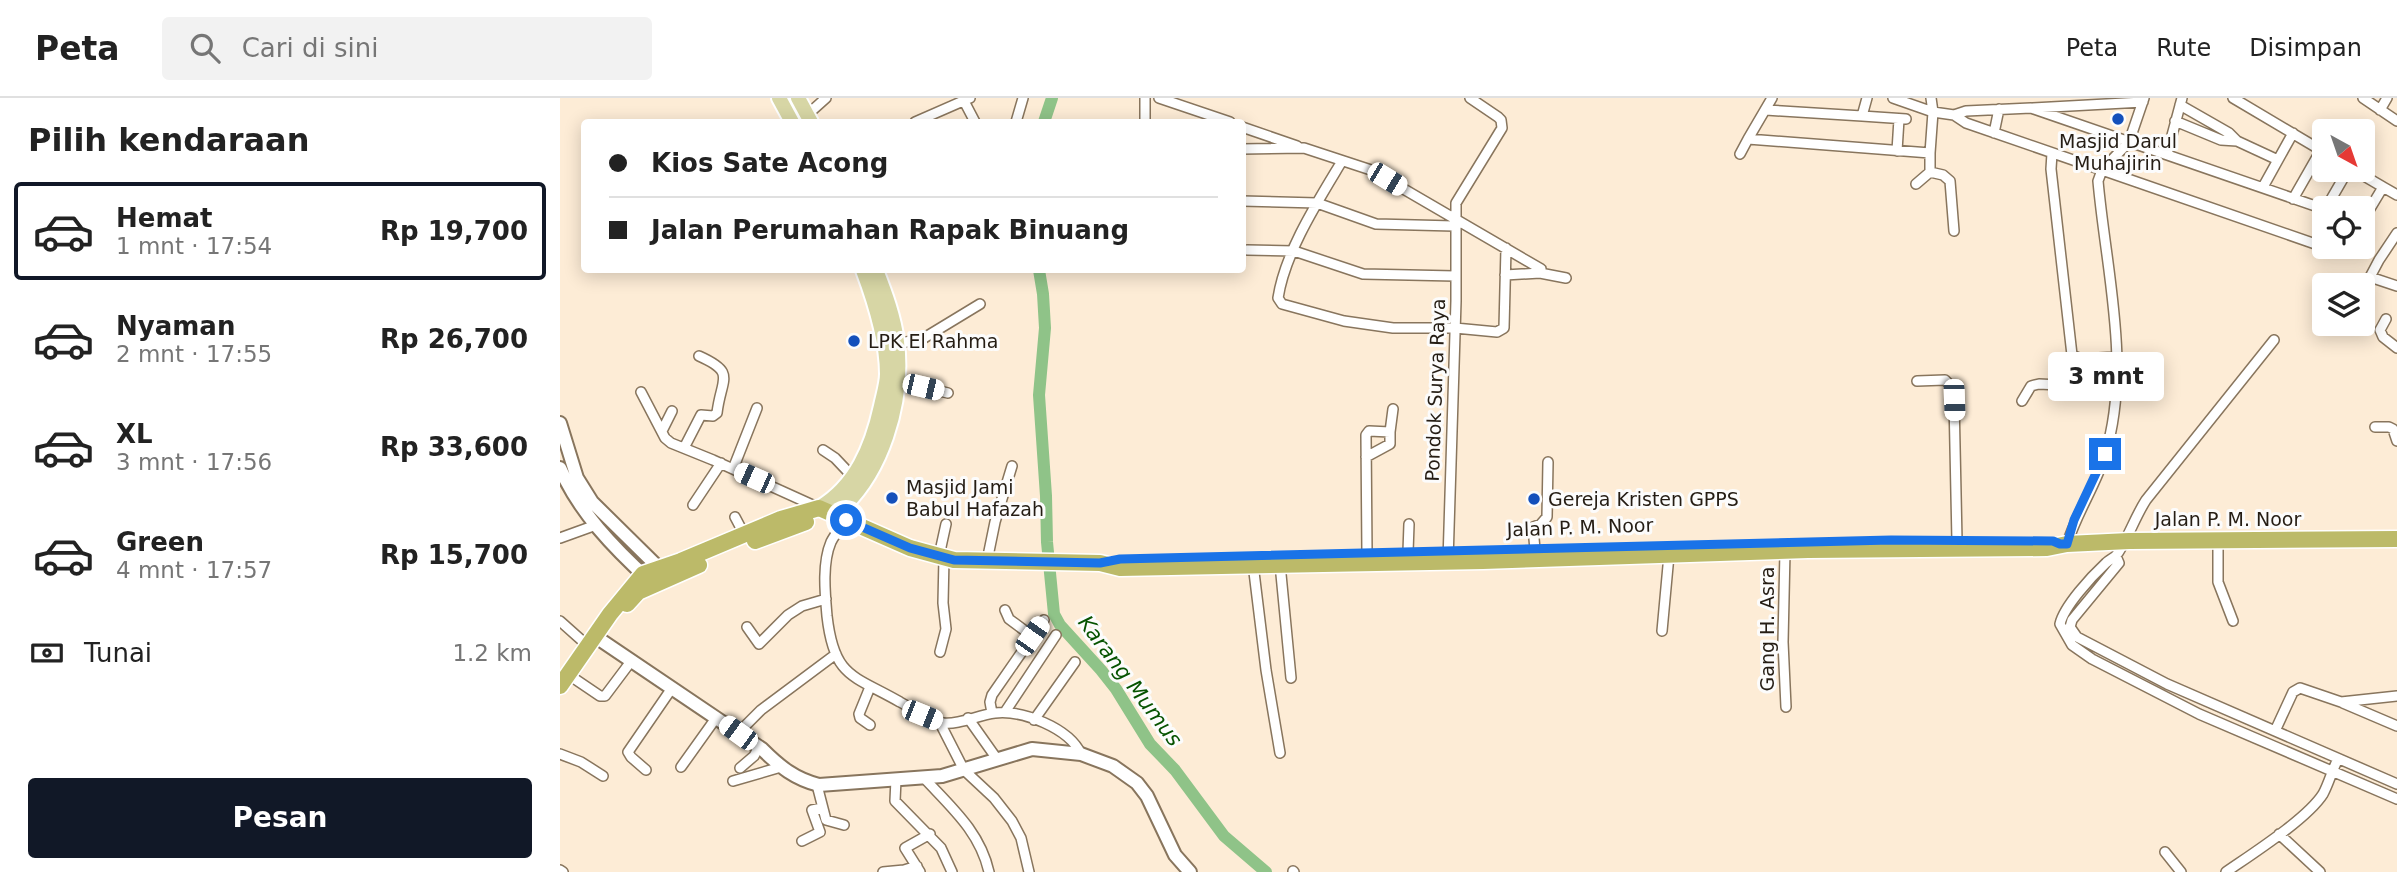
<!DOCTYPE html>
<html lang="id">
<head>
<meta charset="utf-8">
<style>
	:root { --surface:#fff; --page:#f2f2f2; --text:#222; --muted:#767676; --line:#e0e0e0; --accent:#111827 }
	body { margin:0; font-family:"DejaVu Sans",sans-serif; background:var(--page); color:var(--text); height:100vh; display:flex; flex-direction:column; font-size:26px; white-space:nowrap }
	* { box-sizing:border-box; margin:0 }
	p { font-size:23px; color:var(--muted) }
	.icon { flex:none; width:38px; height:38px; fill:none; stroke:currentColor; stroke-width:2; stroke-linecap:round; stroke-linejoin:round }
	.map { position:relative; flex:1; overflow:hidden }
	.side { display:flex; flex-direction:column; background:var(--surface); width:560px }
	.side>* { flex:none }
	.hud { position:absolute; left:21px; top:21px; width:665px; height:154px; border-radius:7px; box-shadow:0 4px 18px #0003; display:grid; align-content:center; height:154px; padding:0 28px; background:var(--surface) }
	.needle { width:46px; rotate:140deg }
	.fabs { position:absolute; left:1752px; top:21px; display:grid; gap:14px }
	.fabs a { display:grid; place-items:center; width:63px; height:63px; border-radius:7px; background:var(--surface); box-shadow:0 4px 18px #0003; font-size:35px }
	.end { position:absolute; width:32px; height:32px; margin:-16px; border:9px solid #1a73e8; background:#fff; box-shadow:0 0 0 4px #fff }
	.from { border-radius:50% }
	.bubble { position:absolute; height:49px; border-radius:7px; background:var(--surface); box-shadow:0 4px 18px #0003; font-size:23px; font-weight:800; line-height:49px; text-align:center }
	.car { position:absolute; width:21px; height:42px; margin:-21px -10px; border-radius:9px; box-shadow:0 0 5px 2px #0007; background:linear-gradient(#fff 24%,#345 0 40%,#fff 0 76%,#345 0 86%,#fff 0) }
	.hud b { display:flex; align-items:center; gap:24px; height:66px; font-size:26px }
	.hud b+b { border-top:2px solid var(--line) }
	.hud i { width:18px; height:18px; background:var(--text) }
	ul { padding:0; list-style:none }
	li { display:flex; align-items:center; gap:21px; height:98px; margin:0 14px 10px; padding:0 14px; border:4px solid transparent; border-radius:7px }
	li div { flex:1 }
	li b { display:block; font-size:26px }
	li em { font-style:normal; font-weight:800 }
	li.on { border-color:var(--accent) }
	li>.icon { width:63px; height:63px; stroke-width:1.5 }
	h2 { padding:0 28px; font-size:32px; line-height:84px }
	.pay { display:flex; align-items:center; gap:18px; height:77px; padding:0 28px; font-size:26px }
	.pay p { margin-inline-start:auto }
	.primary-button { display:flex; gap:14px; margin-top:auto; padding:14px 28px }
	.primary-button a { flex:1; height:80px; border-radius:7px; background:var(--accent); color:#fff; font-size:28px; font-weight:800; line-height:80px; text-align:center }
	header { display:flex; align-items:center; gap:42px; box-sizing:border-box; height:98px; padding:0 35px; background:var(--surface); border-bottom:2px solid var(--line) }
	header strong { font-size:33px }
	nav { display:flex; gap:38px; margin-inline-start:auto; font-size:24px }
	.search { width:490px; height:63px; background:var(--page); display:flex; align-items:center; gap:18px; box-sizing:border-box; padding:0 24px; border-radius:7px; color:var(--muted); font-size:26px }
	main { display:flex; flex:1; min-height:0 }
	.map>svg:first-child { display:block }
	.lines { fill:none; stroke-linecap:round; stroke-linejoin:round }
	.river { stroke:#8fc388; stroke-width:12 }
	.street-casing { stroke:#88755d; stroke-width:12 }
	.secondary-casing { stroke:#88755d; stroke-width:16 }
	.primary-casing { stroke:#fff; stroke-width:18 }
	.highway-casing { stroke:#fff; stroke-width:19 }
	.street { stroke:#fff; stroke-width:9 }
	.secondary { stroke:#fff; stroke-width:12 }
	.primary { stroke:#d7d6a5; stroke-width:14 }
	.highway { stroke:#bcba69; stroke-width:16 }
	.route { stroke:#1a73e8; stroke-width:9 }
	.poi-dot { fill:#1450bb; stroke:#fcfcfc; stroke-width:2.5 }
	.labels { text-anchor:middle; stroke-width:6; stroke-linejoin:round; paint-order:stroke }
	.poi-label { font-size:19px; fill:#251d14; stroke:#fcfcfc; text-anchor:start }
	.street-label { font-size:19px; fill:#251d14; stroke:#fcfcfc }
	.water-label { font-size:21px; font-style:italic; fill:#065300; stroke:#fcfcfc }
</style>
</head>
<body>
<header>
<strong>Peta</strong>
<div class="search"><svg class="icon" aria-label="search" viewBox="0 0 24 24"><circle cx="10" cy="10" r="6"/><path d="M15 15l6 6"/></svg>Cari di sini</div>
<nav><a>Peta</a><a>Rute</a><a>Disimpan</a></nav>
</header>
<main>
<section class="side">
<h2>Pilih kendaraan</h2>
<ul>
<li class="on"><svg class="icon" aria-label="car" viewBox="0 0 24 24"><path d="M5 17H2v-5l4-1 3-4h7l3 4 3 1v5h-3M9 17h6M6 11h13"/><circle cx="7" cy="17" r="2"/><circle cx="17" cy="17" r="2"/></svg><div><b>Hemat</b><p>1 mnt · 17:54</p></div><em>Rp 19,700</em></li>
<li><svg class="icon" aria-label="car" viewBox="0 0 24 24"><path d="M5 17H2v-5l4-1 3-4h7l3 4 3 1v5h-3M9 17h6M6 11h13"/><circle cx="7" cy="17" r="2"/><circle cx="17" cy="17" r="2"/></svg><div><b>Nyaman</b><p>2 mnt · 17:55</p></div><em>Rp 26,700</em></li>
<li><svg class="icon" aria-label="car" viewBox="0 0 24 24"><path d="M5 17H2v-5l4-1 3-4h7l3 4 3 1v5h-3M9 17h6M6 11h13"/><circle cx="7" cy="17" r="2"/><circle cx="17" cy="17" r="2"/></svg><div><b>XL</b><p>3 mnt · 17:56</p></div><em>Rp 33,600</em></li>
<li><svg class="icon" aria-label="car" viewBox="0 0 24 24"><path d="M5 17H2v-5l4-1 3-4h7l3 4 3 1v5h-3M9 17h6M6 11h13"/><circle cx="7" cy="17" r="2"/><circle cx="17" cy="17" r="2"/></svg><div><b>Green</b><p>4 mnt · 17:57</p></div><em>Rp 15,700</em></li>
</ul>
<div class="pay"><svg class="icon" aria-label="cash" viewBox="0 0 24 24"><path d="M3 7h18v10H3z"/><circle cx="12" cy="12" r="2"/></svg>Tunai<p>1.2 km</p></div>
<div class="primary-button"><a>Pesan</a></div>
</section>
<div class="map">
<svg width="1837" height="774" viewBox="0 0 1837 774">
	<rect width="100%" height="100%" fill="#fdecd6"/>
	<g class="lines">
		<path class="river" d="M 484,24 L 492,0
			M 479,172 L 483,196 L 485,230 L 479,297 L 486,398 L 487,444 L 494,516 L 500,527 L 541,572 L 556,591 L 590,646 L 615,672 L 664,738 L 706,774"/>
		<defs>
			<path id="street" d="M 585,0 L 585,24
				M 599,0 L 670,24
				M 1212,0 L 1188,41 L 1370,55 L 1373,14 L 1371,0
				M 1333,0 L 1373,14 L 1394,17 L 1406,25 L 1542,72 L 1538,83 C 1546,173 1572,269 1545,357 C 1536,387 1517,414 1507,446
				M 1584,0 L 1569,44 L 1542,72 L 1764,149
				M 1673,0 L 1764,54
				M 1803,0 L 1837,23
				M 404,3 L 415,24
				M 1620,7 L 1669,35 L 1677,43 L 1718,62
				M 1473,10 L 1583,4
				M 1206,12 L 1302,18 L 1307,0
				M 1820,12 L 1827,0
				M 247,17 L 266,0
				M 1394,17 L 1406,13 L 1471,10 L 1764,111
				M 1302,18 L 1346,21
				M 1615,23 L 1661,42 L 1677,43
				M 355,24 L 410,0
				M 456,24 L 463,0
				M 682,29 L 737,48
				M 1434,35 L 1439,11
				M 682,51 L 744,50 L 811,72 L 981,171 L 980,175 L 945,177
				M 1337,53 L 1339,21
				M 1370,55 L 1370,74 L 1383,77 L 1390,83 L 1394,133
				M 1492,55 L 1491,71 L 1512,257 L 1521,261 L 1556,259
				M 1180,56 L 1188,41
				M 1607,56 L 1622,0
				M 782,63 C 758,103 725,154 718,200 L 722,206 L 784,223 L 833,230 L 895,230 L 937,234 L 944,230 L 946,150
				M 1794,72 L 1823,89
				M 1356,86 L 1370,74
				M 1703,89 L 1733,35
				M 1733,101 L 1761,52
				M 682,103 L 757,105 L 816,126 L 894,128
				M 1766,110 L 1788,72
				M 1802,124 L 1823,89 L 1837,97
				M 1837,135 L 1819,162 L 1810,179 L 1837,188
				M 1765,149 L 1778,153 L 1787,149
				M 687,152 L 734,153 L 803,176 L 895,178
				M 980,175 L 1006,180
				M 1826,221 L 1820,232 L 1823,239 L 1837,250
				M 1714,242 L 1586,402 C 1575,419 1569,438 1558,455 C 1555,460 1550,461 1546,465 C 1532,478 1504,508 1500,526 L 1512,547 L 1532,561 L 1639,616 L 1837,701
				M 337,246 L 364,240 L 420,206
				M 337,283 L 388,295
				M 1357,283 L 1385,282 L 1391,288 L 1394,302 L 1397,443
				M 81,294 L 105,340 L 111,345 L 153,362 L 257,409
				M 1462,303 L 1471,288 L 1479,286 L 1558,290
				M 1815,329 L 1829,329 L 1833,331 L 1837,343
				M 102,333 L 112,313
				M 124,350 L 141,317 L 153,318 L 157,315 C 161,280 177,275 139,258
				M 263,352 L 275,360 L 293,379
				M 806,359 L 830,346 L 830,334
				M 173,371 L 197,310
				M 133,407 L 161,365
				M 175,419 L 184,436
				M 286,422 C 281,429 275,436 271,444 C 262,465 265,495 267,518 C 274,580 293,577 340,604 C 354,611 367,623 383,625 C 399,627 418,617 435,615 C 463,612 509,630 521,656
				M 0,440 L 36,427
				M 1658,442 L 1658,484 L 1673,523
				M 975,452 L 973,429 L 981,426 L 987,419 L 988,364
				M 1225,453 L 1223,544 L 1226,609
				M 848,454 L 849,426
				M 807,455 L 806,337 L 809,333 L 830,334 L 833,311
				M 379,458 L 386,426
				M 1556,458 L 1559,465 L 1512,522 L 1510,529 L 1517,539 L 1607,586 L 1837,686
				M 427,463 L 435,424 L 452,368
				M 888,463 L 896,203 L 896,105 L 942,30 L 941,22 L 938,19 L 910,0
				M 693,466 L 706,572 L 720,655
				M 720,466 L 731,580
				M 445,512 L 449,521 L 472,538
				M 0,523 L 28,548
				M 187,529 L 199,546 L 228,517 L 242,508 L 266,501
				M 1102,533 L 1109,457
				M 380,554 L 386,531 L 383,505 L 384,460
				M 9,577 L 40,598 L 45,598 L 72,562
				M 310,589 L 299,616 L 300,620 L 310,627
				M 1783,605 L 1837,628
				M 445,614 L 496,537
				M 432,615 L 430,604 L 432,597 L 484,522
				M 408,620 L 437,661
				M 474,622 L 515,564
				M 380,625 L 404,672 L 434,700 L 452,723 L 461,740 L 469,774
				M 1715,633 L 1733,594 L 1740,590 L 1781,604 L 1837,598
				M 178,635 L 201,612 L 276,556
				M 0,656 L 21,664 L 43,678
				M 121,669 L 156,620
				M 180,670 L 194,658 L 199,649
				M 86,672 L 71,659 L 68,654 L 112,590
				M 336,681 L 335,703 L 381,750 L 392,774
				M 365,681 C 392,710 420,734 429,774
				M 173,683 L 221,669
				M 257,687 L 266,722 L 284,727
				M 1719,736 L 1760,774
				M 242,743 L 260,734 L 252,712 L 262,710
				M 1605,754 L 1621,774
				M 0,772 L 3,774
				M 733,773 L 734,774
				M 323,774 L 344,772 L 357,768
				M 360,774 L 345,750 L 370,736
				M 1666,774 C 1692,756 1747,721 1763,696 C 1769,685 1772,672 1778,661"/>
			<path id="secondary" d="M 0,325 L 17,380 L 32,404 L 103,474
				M 0,370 C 19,414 54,450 89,482
				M 42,543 L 202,651 C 220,669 235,681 259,687 L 382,678 L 472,651 L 521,656 L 553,668 L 577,685 L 587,698 L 615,757 L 630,774"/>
			<path id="primary" d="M 219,0 L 232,24
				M 238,0 L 251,24
				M 259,410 C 296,388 312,349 321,308 C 323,298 327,286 327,276 C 327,241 315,204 303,172
				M 275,416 C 322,378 344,304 337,244 C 334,219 325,195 316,172"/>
			<path id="highway" d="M 195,443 L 246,424
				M 67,506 L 78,494 L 139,467
				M 0,588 L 50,516 L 83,476 L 121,463 L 221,421 L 259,410 L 350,450 L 394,462 L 540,465 L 560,470 L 923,463 L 1248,452 L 1487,450 L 1507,446 L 1569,443 L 1837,441"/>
		</defs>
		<use href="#street" class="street-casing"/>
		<use href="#secondary" class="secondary-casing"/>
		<use href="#primary" class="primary-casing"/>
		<use href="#highway" class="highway-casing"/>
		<use href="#street" class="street"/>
		<use href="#secondary" class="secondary"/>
		<use href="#primary" class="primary"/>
		<use href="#highway" class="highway"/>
	</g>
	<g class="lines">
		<path class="route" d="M 286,422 L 350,450 L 394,462 L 540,465 L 560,461 L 1331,442 L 1493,443 L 1500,446 L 1507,446 L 1514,422 L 1545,356"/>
	</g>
	<g class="poi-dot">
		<circle cx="1558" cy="21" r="7"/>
		<circle cx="294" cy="243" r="7"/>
		<circle cx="332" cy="400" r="7"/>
		<circle cx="974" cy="401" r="7"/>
	</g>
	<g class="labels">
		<g class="poi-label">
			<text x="1558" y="50" text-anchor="middle">Masjid Darul<tspan x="1558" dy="22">Muhajirin</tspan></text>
			<text x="308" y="250">LPK El Rahma</text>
			<text x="346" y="396">Masjid Jami<tspan x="346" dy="22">Babul Hafazah</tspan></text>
			<text x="988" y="408">Gereja Kristen GPPS</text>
		</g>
		<g class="street-label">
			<text transform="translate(875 292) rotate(-88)" y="7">Pondok Surya Raya</text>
			<text x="1668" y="428">Jalan P. M. Noor</text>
			<text transform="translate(1020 429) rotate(-2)" y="7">Jalan P. M. Noor</text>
			<text transform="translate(1207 531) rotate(-90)" y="7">Gang H. Asra</text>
		</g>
		<g class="water-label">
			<text transform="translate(570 583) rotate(53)" y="7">Karang Mumus</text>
		</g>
	</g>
</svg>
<div class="fabs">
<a><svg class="needle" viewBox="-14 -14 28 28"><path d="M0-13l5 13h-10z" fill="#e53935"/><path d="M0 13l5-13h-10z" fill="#767676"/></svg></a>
<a><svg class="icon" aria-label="locate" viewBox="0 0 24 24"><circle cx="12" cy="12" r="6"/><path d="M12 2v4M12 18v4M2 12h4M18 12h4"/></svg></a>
<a><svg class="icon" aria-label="layers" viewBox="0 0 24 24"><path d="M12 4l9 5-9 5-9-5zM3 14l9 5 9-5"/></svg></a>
</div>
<i class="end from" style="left:286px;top:422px"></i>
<i class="end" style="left:1545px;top:356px"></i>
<div class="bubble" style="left:1488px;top:254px;width:116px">3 mnt</div>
<i class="car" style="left:827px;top:81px;rotate:121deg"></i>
<i class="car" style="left:363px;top:289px;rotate:103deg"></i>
<i class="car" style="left:1394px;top:302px;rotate:178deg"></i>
<i class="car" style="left:194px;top:380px;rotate:294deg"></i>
<i class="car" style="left:472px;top:538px;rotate:35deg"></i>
<i class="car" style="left:362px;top:617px;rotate:112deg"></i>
<i class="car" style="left:178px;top:635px;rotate:306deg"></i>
<div class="hud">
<b><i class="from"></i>Kios Sate Acong</b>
<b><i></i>Jalan Perumahan Rapak Binuang</b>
</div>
</div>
</main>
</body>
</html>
